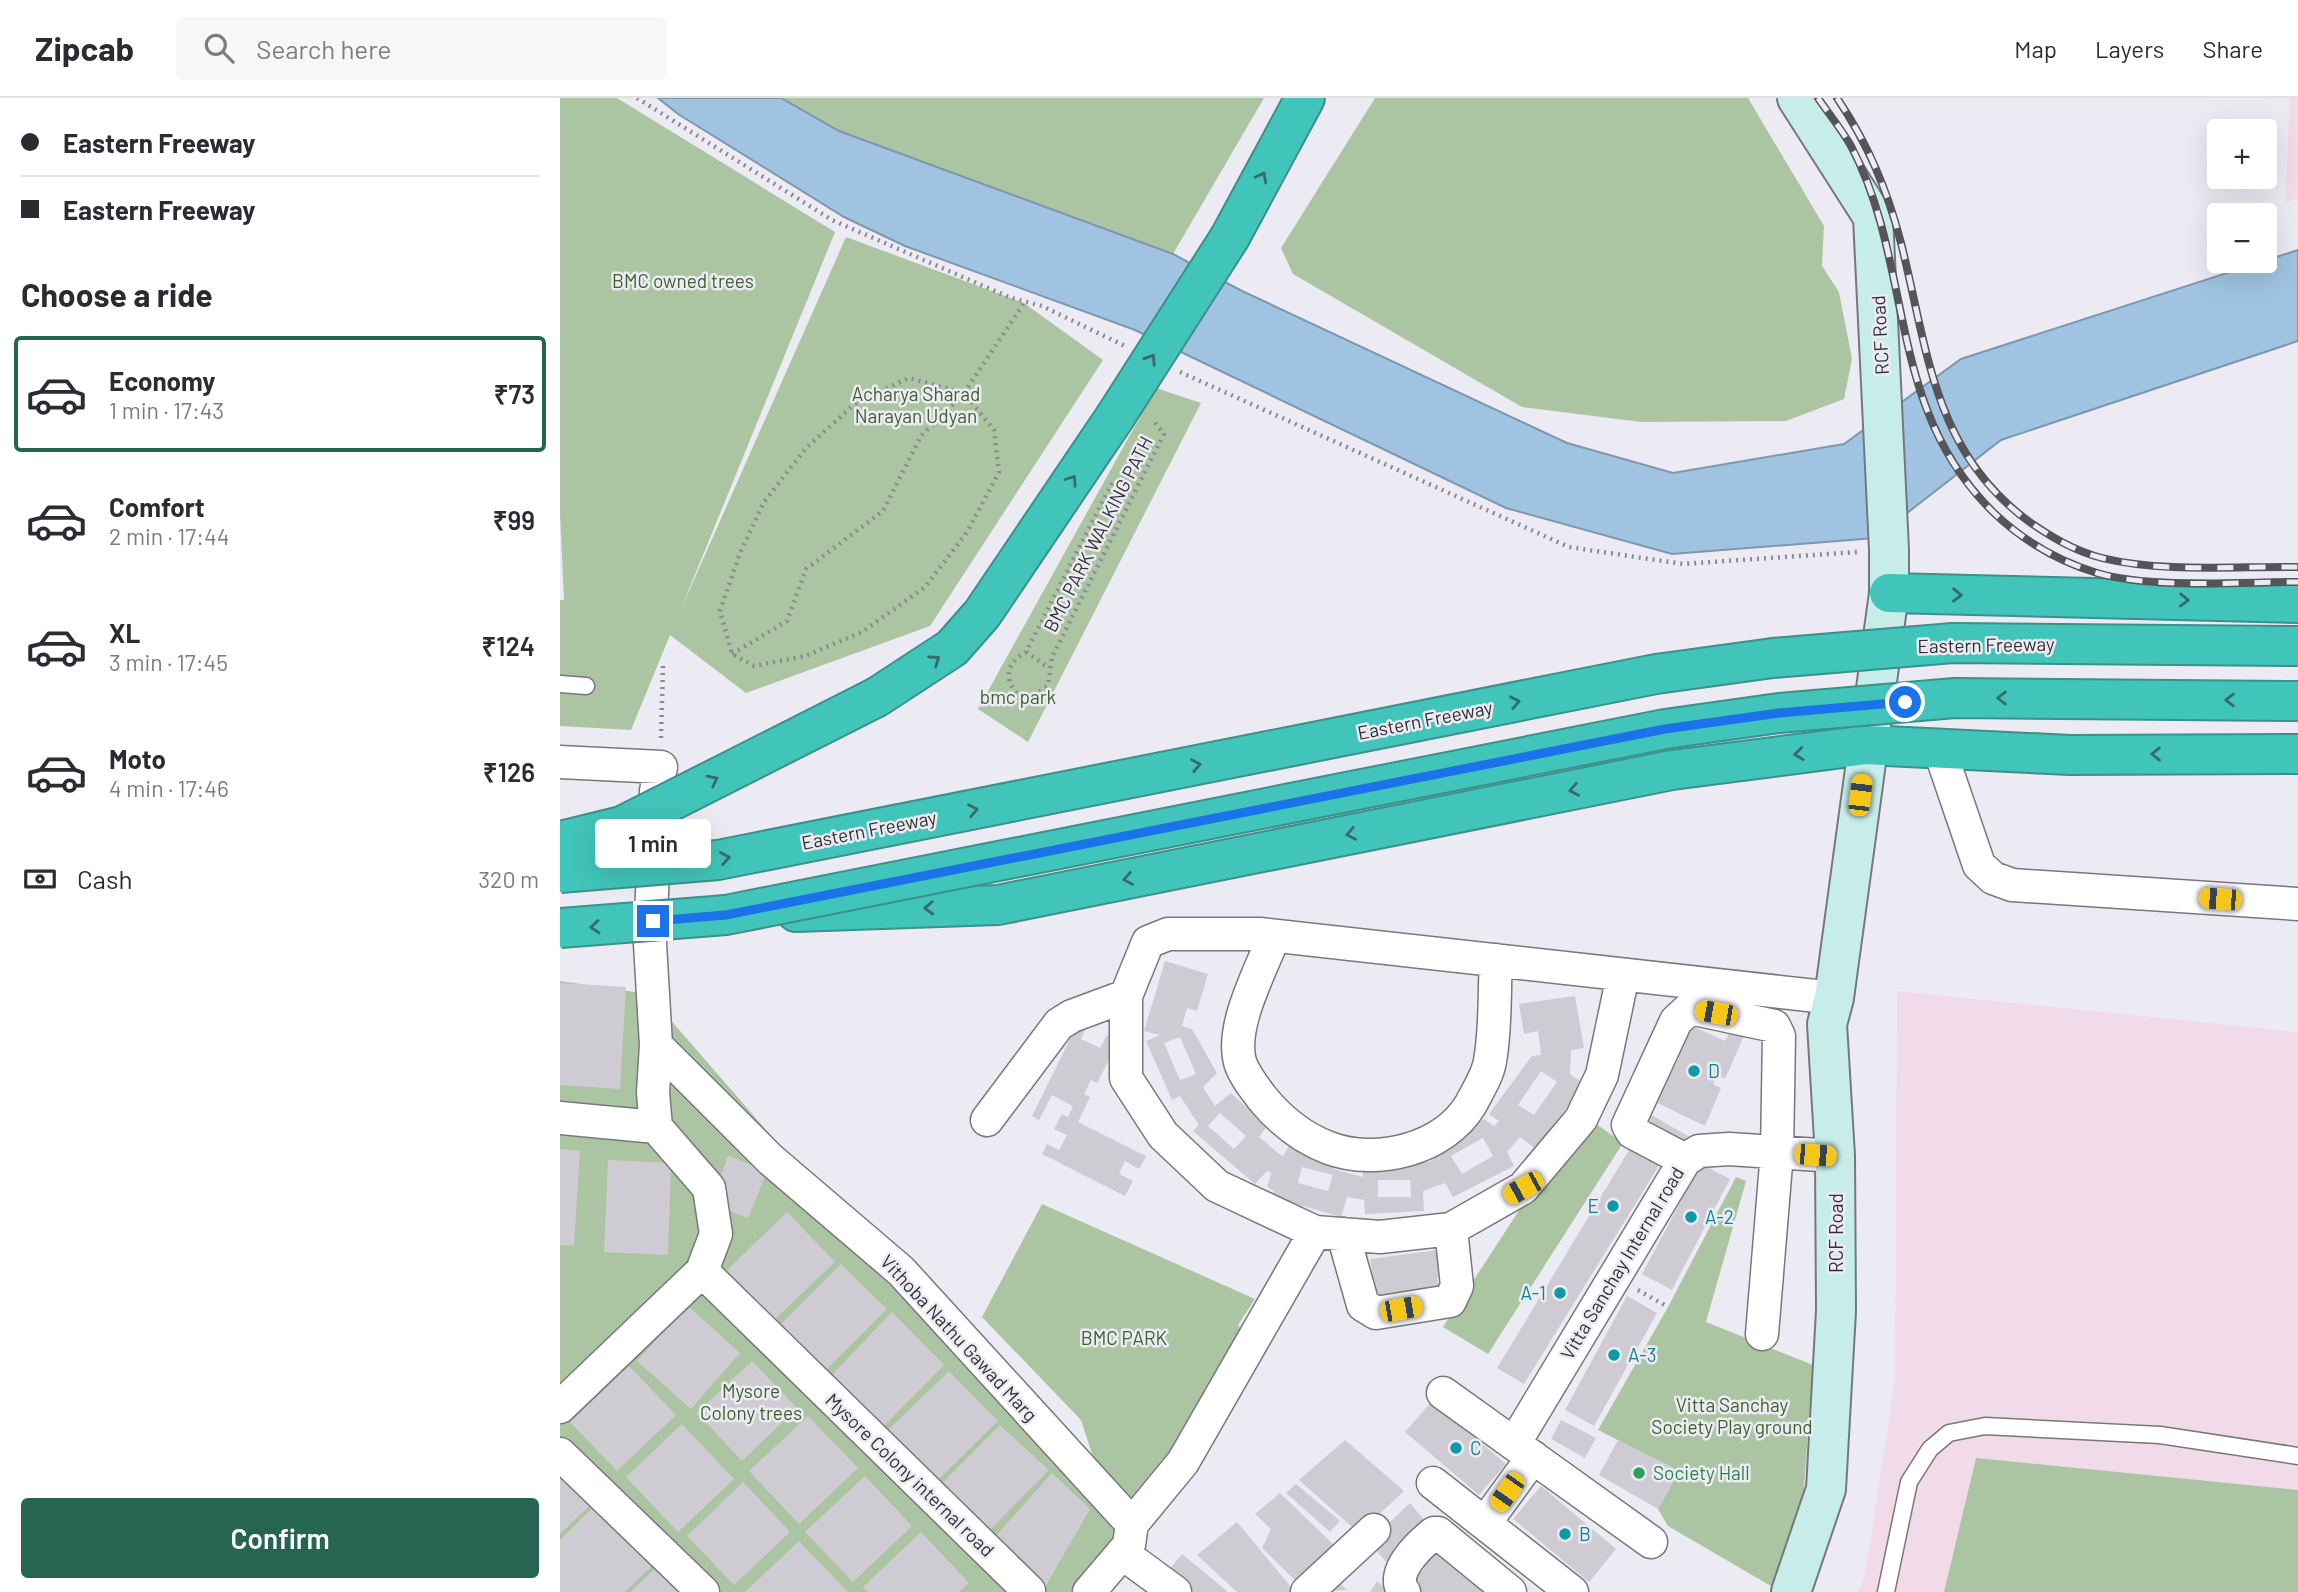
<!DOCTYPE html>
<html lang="en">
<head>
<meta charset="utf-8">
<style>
	:root { --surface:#fff; --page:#f7f7f7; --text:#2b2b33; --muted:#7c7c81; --line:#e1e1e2; --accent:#266552 }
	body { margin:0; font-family:Barlow,sans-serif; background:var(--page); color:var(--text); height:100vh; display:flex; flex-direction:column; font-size:26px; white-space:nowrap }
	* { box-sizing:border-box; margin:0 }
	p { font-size:23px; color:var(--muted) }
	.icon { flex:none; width:38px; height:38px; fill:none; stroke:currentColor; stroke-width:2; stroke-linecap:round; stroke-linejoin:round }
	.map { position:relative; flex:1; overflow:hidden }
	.drawer { display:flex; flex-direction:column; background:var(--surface); width:560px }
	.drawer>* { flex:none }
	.hud { display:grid; align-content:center; height:154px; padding:0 21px; background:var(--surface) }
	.fabs { position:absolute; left:1647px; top:21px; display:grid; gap:14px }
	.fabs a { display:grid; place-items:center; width:70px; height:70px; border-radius:7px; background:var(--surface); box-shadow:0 7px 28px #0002; font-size:35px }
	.end { position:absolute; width:32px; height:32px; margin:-16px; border:9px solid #1a73e8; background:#fff; box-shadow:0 0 0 4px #fff }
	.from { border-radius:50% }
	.bubble { position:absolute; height:49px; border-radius:7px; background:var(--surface); box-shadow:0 7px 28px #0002; font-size:23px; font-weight:600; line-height:49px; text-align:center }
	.car { position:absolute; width:21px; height:42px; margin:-21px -10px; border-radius:9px; box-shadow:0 0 5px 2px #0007; background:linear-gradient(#f5c518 24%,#345 0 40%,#f5c518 0 76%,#345 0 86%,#f5c518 0) }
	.hud b { display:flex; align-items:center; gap:24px; height:66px; font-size:26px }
	.hud b+b { border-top:2px solid var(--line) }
	.hud i { width:18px; height:18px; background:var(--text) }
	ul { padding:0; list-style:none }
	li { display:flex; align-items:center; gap:21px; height:116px; margin:0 14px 10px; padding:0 7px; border:4px solid transparent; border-radius:7px }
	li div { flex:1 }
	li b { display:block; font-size:26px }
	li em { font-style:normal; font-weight:600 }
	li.current { border-color:var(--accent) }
	li>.icon { width:63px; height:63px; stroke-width:1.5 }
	h2 { padding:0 21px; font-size:32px; line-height:84px }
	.pay { display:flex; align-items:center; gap:18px; height:77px; padding:0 21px; font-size:26px }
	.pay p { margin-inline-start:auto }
	.button { display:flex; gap:14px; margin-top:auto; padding:14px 21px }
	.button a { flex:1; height:80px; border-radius:7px; background:var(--accent); color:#fff; font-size:28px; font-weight:600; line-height:80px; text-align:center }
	header { display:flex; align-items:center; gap:42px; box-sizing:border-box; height:98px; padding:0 35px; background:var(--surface); border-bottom:2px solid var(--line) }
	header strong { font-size:33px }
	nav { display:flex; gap:38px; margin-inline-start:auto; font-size:24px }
	.search { width:490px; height:63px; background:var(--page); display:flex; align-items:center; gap:18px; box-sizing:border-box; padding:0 24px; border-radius:7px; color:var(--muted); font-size:26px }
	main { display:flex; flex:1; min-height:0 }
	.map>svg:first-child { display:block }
	.industrial { fill:#f1dbe9 }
	.green { fill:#abc5a2 }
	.water { fill:#9fc3e1; stroke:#7e97ad; stroke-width:2 }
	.building { fill:#cecbd2; fill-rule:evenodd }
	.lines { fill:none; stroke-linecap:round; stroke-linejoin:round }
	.lane-casing { stroke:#78777d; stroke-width:19 }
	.street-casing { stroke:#78777d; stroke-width:35 }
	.secondary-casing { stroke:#78777d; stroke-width:42 }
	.highway-casing { stroke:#3b908a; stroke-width:42 }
	.path { stroke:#8b8a8f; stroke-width:4.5; stroke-dasharray:2 5; stroke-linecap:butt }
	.lane { stroke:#fff; stroke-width:16 }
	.street { stroke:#fff; stroke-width:32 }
	.secondary { stroke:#c6edea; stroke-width:38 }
	.highway { stroke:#41c4b9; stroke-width:38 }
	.rail-casing { stroke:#555458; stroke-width:8 }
	.rail { stroke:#ecebf3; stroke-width:5; stroke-dasharray:16; stroke-linecap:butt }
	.highway-bridge-casing { stroke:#3b908a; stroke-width:42; stroke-linecap:butt }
	.highway-bridge { stroke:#41c4b9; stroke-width:38 }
	.oneway { stroke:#376b69 }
	.route { stroke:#1a73e8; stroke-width:9 }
	.culture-dot { fill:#0f9aa8; stroke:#ecebf3; stroke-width:2.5 }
	.leisure-dot { fill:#2e9e5b; stroke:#ecebf3; stroke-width:2.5 }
	.labels { text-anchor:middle; stroke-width:5; stroke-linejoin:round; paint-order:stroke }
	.park-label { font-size:19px; fill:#3d612e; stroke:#ecebf3 }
	.street-label { font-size:19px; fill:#313033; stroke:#ecebf3 }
	.culture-label { font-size:19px; fill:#0d838f; stroke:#ecebf3; text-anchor:start }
	.leisure-label { font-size:19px; fill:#27864d; stroke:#ecebf3; text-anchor:start }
</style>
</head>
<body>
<header>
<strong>Zipcab</strong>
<div class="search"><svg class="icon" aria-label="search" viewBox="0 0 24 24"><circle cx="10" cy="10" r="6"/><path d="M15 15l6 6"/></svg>Search here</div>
<nav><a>Map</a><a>Layers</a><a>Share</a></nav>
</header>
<main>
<section class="drawer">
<div class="hud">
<b><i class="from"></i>Eastern Freeway</b>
<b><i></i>Eastern Freeway</b>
</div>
<h2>Choose a ride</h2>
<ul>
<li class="current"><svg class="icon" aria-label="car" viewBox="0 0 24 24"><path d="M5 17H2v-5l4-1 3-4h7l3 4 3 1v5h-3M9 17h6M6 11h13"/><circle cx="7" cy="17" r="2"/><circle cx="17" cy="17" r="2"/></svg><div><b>Economy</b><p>1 min · 17:43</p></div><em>₹73</em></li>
<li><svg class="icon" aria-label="car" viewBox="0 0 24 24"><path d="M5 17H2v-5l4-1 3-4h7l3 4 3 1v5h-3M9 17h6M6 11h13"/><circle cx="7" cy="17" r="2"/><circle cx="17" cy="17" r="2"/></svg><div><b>Comfort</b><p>2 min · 17:44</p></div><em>₹99</em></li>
<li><svg class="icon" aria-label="car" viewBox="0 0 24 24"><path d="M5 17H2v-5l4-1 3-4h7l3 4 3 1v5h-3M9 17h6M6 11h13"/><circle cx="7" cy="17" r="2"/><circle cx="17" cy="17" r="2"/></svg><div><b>XL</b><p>3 min · 17:45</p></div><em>₹124</em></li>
<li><svg class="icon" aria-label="car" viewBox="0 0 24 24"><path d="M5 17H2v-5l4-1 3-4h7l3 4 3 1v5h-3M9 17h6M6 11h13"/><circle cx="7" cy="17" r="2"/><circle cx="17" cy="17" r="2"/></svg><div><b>Moto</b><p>4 min · 17:46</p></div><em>₹126</em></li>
</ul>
<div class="pay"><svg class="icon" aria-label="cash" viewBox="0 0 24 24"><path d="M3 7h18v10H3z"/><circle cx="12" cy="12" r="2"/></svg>Cash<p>320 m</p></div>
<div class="button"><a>Confirm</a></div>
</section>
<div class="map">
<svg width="1738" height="1494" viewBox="0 0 1738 1494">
	<rect width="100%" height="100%" fill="#ecebf3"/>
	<path class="industrial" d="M 1730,0 L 1738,0 L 1738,101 L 1725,104 Z
		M 1337,893 L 1738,934 L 1738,1494 L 1298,1494 L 1305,1478 L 1335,1281 Z"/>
	<path class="green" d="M 0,0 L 57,0 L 275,134 L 121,511 L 286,139 L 464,205 L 543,262 L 370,528 L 186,595 L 110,537 L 71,632 L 0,628 L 0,502 L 4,502 L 0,416 Z
		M 221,0 L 704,0 L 613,156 L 279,33 Z
		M 815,0 L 1188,0 L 1264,128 L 1262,168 L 1279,194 L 1292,261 L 1284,301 L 1226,323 L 1081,324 L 962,309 L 733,176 L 721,150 Z
		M 596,290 L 641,305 L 468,644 L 418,611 Z
		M 0,883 L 88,896 L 559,1438 L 521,1322 L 422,1219 L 482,1106 L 695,1201 L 678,1227 L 682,1232 L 561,1440 L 516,1494 L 0,1494 Z
		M 1022,1016 L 1063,1045 L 928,1256 L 883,1229 Z
		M 1176,1079 L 1186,1083 L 1146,1224 L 1253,1267 L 1243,1402 L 1216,1491 L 1108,1428 L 1098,1411 L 1119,1373 L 1038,1332 L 1108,1209 Z
		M 1416,1360 L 1738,1392 L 1738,1494 L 1384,1494 Z"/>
	<path class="water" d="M 98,0 L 221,0 L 279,33 L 613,156 L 680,192 L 1007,345 L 1113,375 L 1284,346 L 1401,261 L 1738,152 L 1738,243 L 1441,342 L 1315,440 L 1112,456 L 946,410 L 575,232 L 345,148 L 284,119 L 118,16 Z"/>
	<path class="building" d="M 605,863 L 648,876 L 637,913 L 627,910 L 622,928 L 632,931 L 657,975 L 643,989 L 655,1008 L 671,995 L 707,1028 L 699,1039 L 723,1059 L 730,1045 L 775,1059 L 773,1071 L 803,1079 L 802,1064 L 861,1060 L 861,1066 L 873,1062 L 868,1052 L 924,1021 L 934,1028 L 939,1023 L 929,1016 L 972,958 L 981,957 L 978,933 L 964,936 L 959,906 L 1015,898 L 1024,950 L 1011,952 L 1010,976 L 1024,986 L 976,1051 L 960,1039 L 947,1054 L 954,1068 L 893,1099 L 885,1085 L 863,1093 L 864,1113 L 805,1116 L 804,1102 L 787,1099 L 781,1119 L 712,1099 L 714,1093 L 707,1089 L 711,1075 L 707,1073 L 695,1086 L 633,1033 L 639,1027 L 620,998 L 612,1002 L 586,943 L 600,937 L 584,933 ZM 620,939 L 636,976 L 620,982 L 604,945 ZM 981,973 L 997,984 L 974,1017 L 958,1007 ZM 660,1015 L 686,1038 L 674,1051 L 648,1028 ZM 923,1040 L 933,1058 L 902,1076 L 891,1058 ZM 742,1069 L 773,1077 L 768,1093 L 738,1085 ZM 818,1082 L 850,1082 L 851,1099 L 818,1099 Z
		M 0,885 L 66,889 L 60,991 L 0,987 Z
		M 519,923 L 527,927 L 521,941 L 540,950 L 547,937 L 559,943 L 537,985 L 531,982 L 524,996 L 530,999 L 518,1024 L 586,1058 L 579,1071 L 565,1063 L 559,1076 L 573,1083 L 565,1098 L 482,1056 L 487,1046 L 499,1052 L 507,1037 L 494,1031 L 502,1016 L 508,1019 L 513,1008 L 492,997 L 479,1022 L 472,1018 Z
		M 1121,923 L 1165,943 L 1174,925 L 1187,931 L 1165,981 L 1158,977 L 1153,986 L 1161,990 L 1145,1028 L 1087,1000 L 1104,963 L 1114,969 L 1119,960 L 1107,954 Z
		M 1090,1016 L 1128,1038 L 1118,1054 L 1081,1032 Z
		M 1071,1049 L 1100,1066 L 964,1286 L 937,1270 Z
		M 0,1051 L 20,1053 L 14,1148 L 0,1147 Z
		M 168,1057 L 207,1074 L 188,1120 L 152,1106 Z
		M 48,1062 L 111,1065 L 108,1157 L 44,1154 Z
		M 1141,1066 L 1170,1081 L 1112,1192 L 1082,1176 Z
		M 227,1114 L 275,1164 L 211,1225 L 163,1176 Z
		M 886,1151 L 889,1177 L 877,1179 L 880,1198 L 817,1206 L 810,1161 Z
		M 281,1166 L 327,1211 L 263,1275 L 217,1230 Z
		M 1067,1198 L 1097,1215 L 1034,1328 L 1005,1312 Z
		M 127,1207 L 180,1255 L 131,1311 L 77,1263 Z
		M 332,1214 L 384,1267 L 321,1331 L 269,1280 Z
		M 192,1263 L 237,1310 L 182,1363 L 137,1315 Z
		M 69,1268 L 116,1317 L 57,1373 L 10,1324 Z
		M 389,1273 L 438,1323 L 373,1387 L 324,1336 Z
		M 872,1303 L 946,1366 L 919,1397 L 845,1334 Z
		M 248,1318 L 298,1370 L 239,1426 L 189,1373 Z
		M 1001,1322 L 1036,1340 L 1025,1360 L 991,1341 Z
		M 122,1326 L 174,1381 L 118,1434 L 66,1379 Z
		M 440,1327 L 489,1372 L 426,1436 L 378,1389 Z
		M 785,1342 L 844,1393 L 799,1435 L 739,1382 Z
		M 1058,1342 L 1119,1373 L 1098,1411 L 1039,1377 Z
		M 0,1372 L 32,1405 L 0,1436 Z
		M 492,1375 L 530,1411 L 484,1491 L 433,1441 Z
		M 305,1378 L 352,1428 L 293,1484 L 245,1434 Z
		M 183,1384 L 230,1434 L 174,1487 L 127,1438 Z
		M 736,1386 L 780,1423 L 770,1434 L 726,1395 Z
		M 981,1388 L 1056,1451 L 1029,1484 L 953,1421 Z
		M 720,1395 L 778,1451 L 744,1491 L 702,1450 L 711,1431 L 695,1416 Z
		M 850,1405 L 865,1423 L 827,1465 L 809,1444 Z
		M 35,1407 L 94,1466 L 65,1494 L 0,1494 L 0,1442 Z
		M 677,1424 L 735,1494 L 677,1494 L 637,1457 Z
		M 361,1434 L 409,1485 L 399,1494 L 308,1494 L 303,1489 Z
		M 873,1442 L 942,1494 L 855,1494 L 848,1486 L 865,1470 L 856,1464 Z
		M 239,1443 L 288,1494 L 185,1494 Z
		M 622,1456 L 668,1494 L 630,1494 L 606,1476 Z
		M 97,1469 L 121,1494 L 70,1494 Z
		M 771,1478 L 787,1492 L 752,1494 Z
		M 817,1483 L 830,1494 L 810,1494 Z"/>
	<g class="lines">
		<defs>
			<path id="lane" d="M 0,586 L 26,588
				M 1326,1494 L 1349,1384 L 1370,1351 L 1389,1335 L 1425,1328 L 1600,1337 L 1738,1358"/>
			<path id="street" d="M 1379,650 L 1419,767 L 1433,780 L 1452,787 L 1738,806
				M 0,664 L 101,669 L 96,693 L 90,846 L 96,947 L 93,995 L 96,1029
				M 714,838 C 701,872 670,928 680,964 C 684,977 694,989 702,1000 C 720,1022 742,1040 769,1050 C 817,1068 884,1051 911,1006 C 917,994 928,977 930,963 C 936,931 934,895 936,862
				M 1063,877 L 1042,977 L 1021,1021 L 963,1090 L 891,1131 L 820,1139 L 755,1134 L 657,1088 L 603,1037 L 566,980 L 566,898 L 588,844 L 608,836 L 700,836 L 1274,900
				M 96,947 L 210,1061 L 341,1173 L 572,1426 L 569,1447 L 529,1494
				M 0,1020 L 96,1029 L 149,1090 L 156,1136 L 142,1173 L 0,1309
				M 427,1022 L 499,926 L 512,918 L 566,898
				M 1125,1062 L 1072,1034 L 1068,1027 L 1116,923 L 1130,910 L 1214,928 L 1219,938 L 1217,1054 L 1202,1236
				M 783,1136 L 803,1207 L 816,1215 L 890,1203 L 897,1188 L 891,1131
				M 142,1173 L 469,1493
				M 883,1295 L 1091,1444
				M 954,1346 L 1125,1062 L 1139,1053 L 1169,1051 L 1275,1058
				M 0,1356 L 143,1494
				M 873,1385 L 1012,1494
				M 925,1425 L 973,1359
				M 572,1426 L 623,1364 L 755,1134
				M 562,1455 L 615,1494
				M 747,1494 L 814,1432
				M 844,1494 C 829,1475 859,1447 874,1435 L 878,1435 L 950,1494"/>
			<path id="secondary" d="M 1231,1494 L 1266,1391 L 1276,1213 L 1275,1058 L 1267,926 L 1274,900 L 1329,495 L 1329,452 L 1313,119 L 1237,0"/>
			<path id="highway" d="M 670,139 L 745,0
				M 1329,495 L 1738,505
				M 317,599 L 392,550 L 422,516 L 555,319
				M 236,814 L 438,807 L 1112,672 L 1306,647 L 1510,657 L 1738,656"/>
		</defs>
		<use href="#lane" class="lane-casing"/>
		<use href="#street" class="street-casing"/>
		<use href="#secondary" class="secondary-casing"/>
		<use href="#highway" class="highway-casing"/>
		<path class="path" d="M 77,0 L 272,122 L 451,200 L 482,208 L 565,248
			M 620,274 L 1009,449 L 1123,466 L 1297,454
			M 552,385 L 466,554 C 446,565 443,581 459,598 L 473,599 L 488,587 L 492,559 L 604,336 L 592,321
			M 466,554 L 489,570
			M 172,556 L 227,523 L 246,471 L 323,413 L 361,338 L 404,295 L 349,280 L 297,304 L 246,350 L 204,404 L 180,455 L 160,513 L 172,556 L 194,568 L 245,558 L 302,534 L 365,489 L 407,434 L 439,374 L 434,332 L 404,295 L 464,205
			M 101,640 L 103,568
			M 1078,1192 L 1108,1209"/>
		<use href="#lane" class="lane"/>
		<use href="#street" class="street"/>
		<use href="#secondary" class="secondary"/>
		<use href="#highway" class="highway"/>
		<defs>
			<path id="rail" d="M 1258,0 C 1269,16 1282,32 1291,48 C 1355,170 1325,308 1433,414 C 1462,442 1498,463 1537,475 C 1593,491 1679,484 1738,484
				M 1277,0 C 1308,46 1327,91 1341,145 C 1368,252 1373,355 1471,425 C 1493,440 1515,453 1542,460 C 1604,475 1675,468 1738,469"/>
		</defs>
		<use href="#rail" class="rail-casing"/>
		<use href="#rail" class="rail"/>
		<defs>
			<path id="highway-bridge" d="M 555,319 L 670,139
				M 0,743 L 62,728 L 317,599
				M 0,775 L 158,762 L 1096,576 L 1213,560 L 1393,545 L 1738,548
				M 0,830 L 166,817 L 1105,631 L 1219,615 L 1395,600 L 1738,603"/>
		</defs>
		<use href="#highway-bridge" class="highway-bridge-casing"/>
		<use href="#highway-bridge" class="highway-bridge"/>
	</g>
	<defs><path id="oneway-chevron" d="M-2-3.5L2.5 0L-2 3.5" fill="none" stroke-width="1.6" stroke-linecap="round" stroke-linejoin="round" transform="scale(1.75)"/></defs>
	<g class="oneway">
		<use href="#oneway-chevron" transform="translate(702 79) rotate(-62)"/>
		<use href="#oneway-chevron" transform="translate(591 261) rotate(-57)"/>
		<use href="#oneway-chevron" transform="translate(512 382) rotate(-56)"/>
		<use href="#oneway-chevron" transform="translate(1397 497) rotate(1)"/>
		<use href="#oneway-chevron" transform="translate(1624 502) rotate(1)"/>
		<use href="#oneway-chevron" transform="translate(375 562) rotate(-35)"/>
		<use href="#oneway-chevron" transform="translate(1442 600) rotate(-180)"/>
		<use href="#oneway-chevron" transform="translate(1670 602) rotate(-180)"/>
		<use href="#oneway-chevron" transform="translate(955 604) rotate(-11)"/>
		<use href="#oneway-chevron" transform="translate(1239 656) rotate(173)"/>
		<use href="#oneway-chevron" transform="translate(1596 656) rotate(180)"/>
		<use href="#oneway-chevron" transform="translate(636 667) rotate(-11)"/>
		<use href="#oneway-chevron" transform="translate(153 682) rotate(-27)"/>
		<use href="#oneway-chevron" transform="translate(1014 692) rotate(169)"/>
		<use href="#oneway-chevron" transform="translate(413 712) rotate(-11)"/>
		<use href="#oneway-chevron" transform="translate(791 736) rotate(169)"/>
		<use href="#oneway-chevron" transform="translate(165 760) rotate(-10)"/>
		<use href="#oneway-chevron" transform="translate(568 781) rotate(169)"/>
		<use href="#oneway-chevron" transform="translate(369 810) rotate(178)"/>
		<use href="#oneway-chevron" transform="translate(35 829) rotate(175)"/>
	</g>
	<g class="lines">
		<path class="route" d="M 93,823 L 166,817 L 1105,631 L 1219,615 L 1345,604"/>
	</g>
	<g class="culture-dot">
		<circle cx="1134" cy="973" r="7"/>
		<circle cx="1053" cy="1108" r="7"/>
		<circle cx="1131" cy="1119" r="7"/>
		<circle cx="1000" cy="1195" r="7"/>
		<circle cx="1054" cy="1257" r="7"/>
		<circle cx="896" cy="1350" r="7"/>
		<circle cx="1005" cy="1436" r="7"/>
	</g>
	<circle class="leisure-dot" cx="1079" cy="1375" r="7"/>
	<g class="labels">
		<g class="park-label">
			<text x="123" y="190">BMC owned trees</text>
			<text x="356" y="303">Acharya Sharad<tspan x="356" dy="22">Narayan Udyan</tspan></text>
			<text x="458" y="606">bmc park</text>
			<text x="564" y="1247">BMC PARK</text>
			<text x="191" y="1300">Mysore<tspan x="191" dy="22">Colony trees</tspan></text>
			<text x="1172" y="1314">Vitta Sanchay<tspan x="1172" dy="22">Society Play ground</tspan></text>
		</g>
		<g class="street-label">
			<text transform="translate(1320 237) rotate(-93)" y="7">RCF Road</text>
			<text transform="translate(538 436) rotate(-63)" y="7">BMC PARK WALKING PATH</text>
			<text transform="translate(1426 547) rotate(-1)" y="7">Eastern Freeway</text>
			<text transform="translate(865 622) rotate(-11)" y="7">Eastern Freeway</text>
			<text transform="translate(309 732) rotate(-11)" y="7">Eastern Freeway</text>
			<text transform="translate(1276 1135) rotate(-90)" y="7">RCF Road</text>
			<text transform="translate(1062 1165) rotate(-59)" y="7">Vitta Sanchay Internal road</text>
			<text transform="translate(399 1240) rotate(47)" y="7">Vithoba Nathu Gawad Marg</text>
			<text transform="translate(350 1377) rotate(44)" y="7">Mysore Colony internal road</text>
		</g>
		<g class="culture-label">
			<text x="1148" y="980">D</text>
			<text x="1039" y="1115" text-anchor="end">E</text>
			<text x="1145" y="1126">A-2</text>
			<text x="986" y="1202" text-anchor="end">A-1</text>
			<text x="1068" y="1264">A-3</text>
			<text x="910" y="1357">C</text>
			<text x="1019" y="1443">B</text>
		</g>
		<g class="leisure-label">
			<text x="1093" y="1382">Society Hall</text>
		</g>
	</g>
</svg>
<div class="fabs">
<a>+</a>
<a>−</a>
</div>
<i class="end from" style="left:1345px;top:604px"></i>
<i class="end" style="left:93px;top:823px"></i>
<div class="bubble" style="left:35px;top:721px;width:116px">1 min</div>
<i class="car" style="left:1300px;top:697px;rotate:7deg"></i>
<i class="car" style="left:1660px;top:801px;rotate:274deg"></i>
<i class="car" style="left:1156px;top:915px;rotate:280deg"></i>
<i class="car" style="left:1255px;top:1057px;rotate:94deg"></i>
<i class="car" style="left:963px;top:1090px;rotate:241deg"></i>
<i class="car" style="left:841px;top:1211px;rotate:80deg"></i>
<i class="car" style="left:947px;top:1394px;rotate:215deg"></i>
</div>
</main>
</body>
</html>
